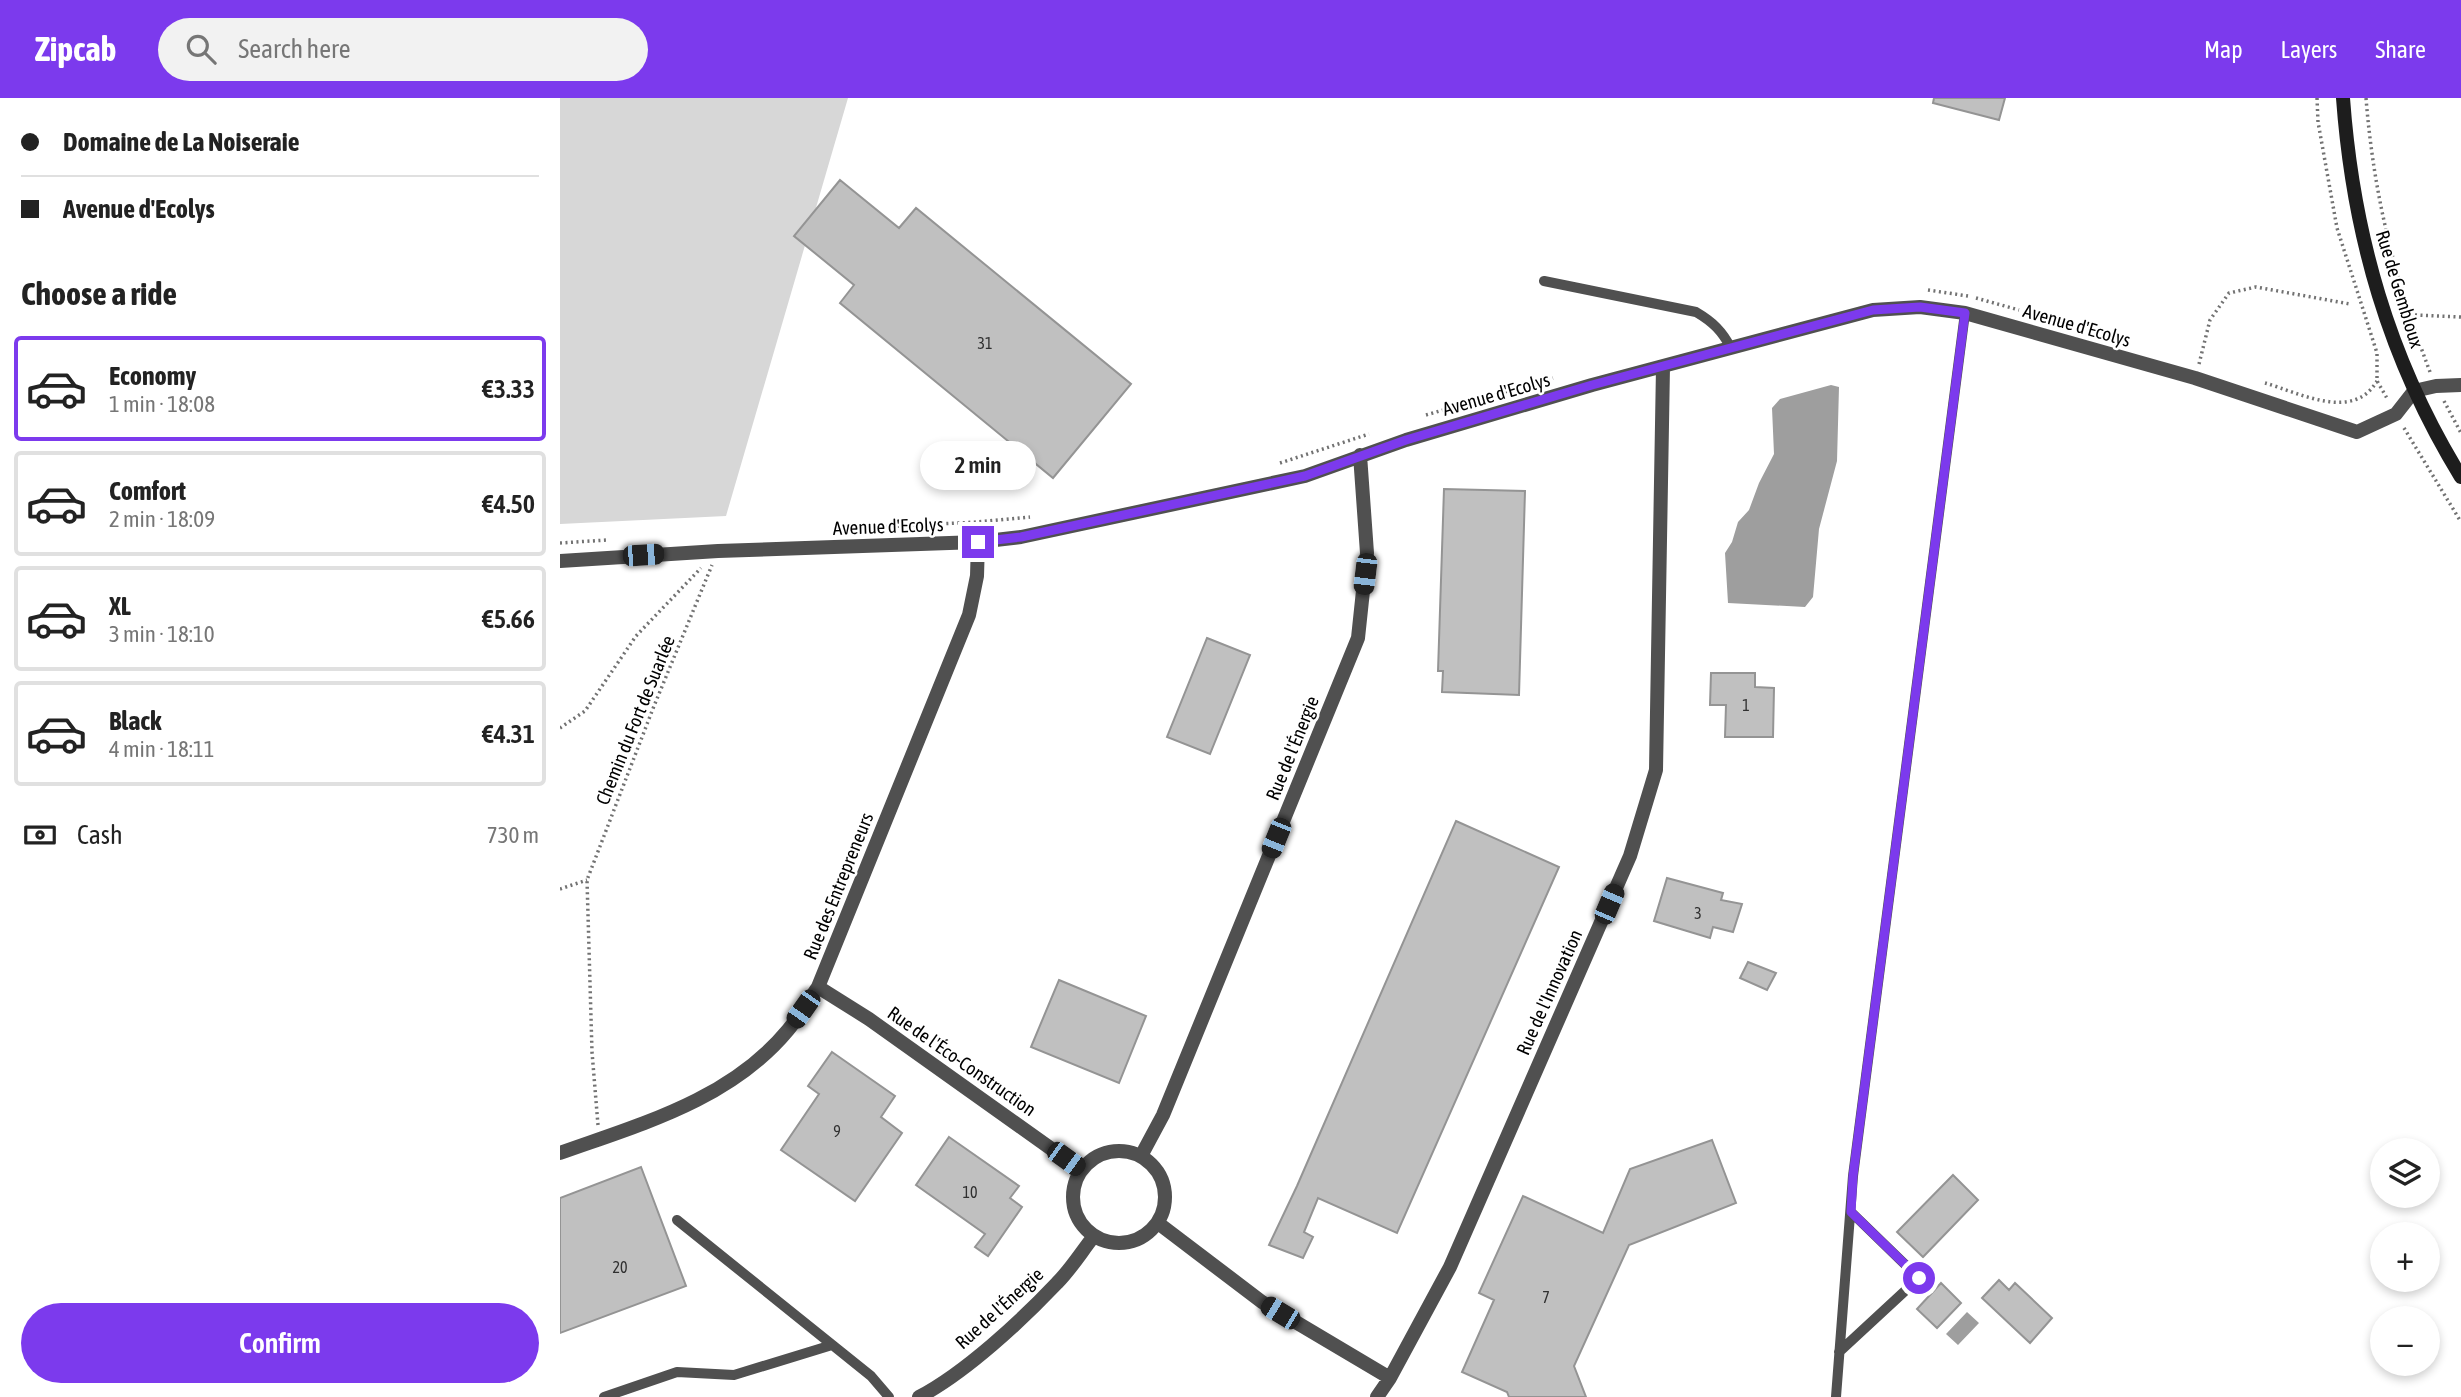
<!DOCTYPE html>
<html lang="en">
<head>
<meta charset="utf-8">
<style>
	:root { --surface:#fff; --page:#f2f2f2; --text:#222; --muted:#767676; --line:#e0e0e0; --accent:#7c3aed }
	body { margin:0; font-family:"Asap Condensed",sans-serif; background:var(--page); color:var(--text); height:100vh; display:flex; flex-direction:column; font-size:26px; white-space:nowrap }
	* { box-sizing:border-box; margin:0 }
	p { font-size:23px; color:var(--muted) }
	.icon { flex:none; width:38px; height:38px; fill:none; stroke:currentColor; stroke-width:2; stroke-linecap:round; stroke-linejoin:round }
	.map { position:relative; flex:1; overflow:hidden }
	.drawer { display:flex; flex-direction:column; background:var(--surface); width:560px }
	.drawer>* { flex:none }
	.top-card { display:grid; align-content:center; height:154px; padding:0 21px; background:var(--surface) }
	.tools { position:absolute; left:1810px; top:1040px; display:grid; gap:14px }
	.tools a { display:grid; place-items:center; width:70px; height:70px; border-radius:50%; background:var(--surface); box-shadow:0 4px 10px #0003; font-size:35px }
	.end { position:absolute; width:32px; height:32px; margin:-16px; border:9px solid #7c3aed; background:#fff; box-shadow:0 0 0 4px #fff }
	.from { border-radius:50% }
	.bubble { position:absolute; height:49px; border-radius:24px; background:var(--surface); box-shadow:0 4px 10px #0003; font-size:23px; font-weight:600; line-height:49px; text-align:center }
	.car { position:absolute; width:21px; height:42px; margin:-21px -10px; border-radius:9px; box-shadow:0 0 5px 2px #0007; background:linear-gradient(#222 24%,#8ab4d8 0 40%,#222 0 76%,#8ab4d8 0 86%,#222 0) }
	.top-card b { display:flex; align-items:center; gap:24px; height:66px; font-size:26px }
	.top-card b+b { border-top:2px solid var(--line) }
	.top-card i { width:18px; height:18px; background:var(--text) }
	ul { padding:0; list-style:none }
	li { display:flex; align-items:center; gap:21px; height:105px; margin:0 14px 10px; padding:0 7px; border:4px solid var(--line); border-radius:7px }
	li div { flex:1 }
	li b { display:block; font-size:26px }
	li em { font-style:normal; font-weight:600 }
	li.selected { border-color:var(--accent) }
	li>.icon { width:63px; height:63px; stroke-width:1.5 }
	h2 { padding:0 21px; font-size:32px; line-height:84px }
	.pay { display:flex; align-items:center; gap:18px; height:77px; padding:0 21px; font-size:26px }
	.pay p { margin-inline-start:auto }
	.primary-button { display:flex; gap:14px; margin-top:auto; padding:14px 21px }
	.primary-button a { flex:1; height:80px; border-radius:42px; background:var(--accent); color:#fff; font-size:28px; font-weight:600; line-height:80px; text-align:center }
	header { display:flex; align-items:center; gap:42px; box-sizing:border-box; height:98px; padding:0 35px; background:var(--accent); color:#fff }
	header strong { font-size:33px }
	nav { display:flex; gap:38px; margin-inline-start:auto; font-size:24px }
	.search { width:490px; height:63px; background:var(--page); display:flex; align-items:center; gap:18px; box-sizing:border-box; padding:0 24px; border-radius:38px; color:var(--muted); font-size:26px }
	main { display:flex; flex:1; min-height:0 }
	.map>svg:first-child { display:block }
	.green { fill:#d7d7d7 }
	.water { fill:#9e9e9e }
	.building { fill:#c0c0c0; stroke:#949494; stroke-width:2 }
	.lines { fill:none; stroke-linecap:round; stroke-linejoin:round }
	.path { stroke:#727272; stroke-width:3.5; stroke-dasharray:2 3.5; stroke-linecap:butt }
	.lane { stroke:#505050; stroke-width:10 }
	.street { stroke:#505050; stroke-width:14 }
	.secondary { stroke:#1d1d1d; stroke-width:14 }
	.route { stroke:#7c3aed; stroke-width:9 }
	.labels { text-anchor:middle; stroke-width:5; stroke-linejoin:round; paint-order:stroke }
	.number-label { font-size:16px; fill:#303030 }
	.street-label { font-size:19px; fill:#000; stroke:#fff }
</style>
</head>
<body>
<header>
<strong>Zipcab</strong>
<div class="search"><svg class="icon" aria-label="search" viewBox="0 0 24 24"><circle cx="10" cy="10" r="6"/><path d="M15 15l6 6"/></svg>Search here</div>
<nav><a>Map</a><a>Layers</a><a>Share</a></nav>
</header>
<main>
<section class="drawer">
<div class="top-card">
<b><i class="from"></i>Domaine de La Noiseraie</b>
<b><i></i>Avenue d'Ecolys</b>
</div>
<h2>Choose a ride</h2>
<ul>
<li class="selected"><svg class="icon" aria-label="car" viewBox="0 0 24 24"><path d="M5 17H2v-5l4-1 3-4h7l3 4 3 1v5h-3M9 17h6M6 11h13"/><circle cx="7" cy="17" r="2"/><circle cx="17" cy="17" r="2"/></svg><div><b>Economy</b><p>1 min · 18:08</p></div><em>€3.33</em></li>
<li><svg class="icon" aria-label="car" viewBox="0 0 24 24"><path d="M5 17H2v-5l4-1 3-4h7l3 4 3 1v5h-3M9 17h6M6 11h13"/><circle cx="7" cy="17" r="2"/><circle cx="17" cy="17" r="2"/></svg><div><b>Comfort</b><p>2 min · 18:09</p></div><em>€4.50</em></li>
<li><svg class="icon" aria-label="car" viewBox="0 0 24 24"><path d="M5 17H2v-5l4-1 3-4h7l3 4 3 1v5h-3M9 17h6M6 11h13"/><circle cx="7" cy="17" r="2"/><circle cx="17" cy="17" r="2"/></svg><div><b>XL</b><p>3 min · 18:10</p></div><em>€5.66</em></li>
<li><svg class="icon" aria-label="car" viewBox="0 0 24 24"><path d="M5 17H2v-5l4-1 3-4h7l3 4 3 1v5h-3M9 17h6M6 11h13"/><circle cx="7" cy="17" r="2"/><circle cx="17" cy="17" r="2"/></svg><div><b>Black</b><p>4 min · 18:11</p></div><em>€4.31</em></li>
</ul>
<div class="pay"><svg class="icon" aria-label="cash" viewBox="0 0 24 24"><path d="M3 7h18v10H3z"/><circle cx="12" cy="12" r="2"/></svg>Cash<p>730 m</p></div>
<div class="primary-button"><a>Confirm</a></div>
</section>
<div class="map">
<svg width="1901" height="1299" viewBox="0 0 1901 1299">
	<rect width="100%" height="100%" fill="#fff"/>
	<path class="green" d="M 0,0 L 288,0 L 166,418 L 0,426 Z"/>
	<path class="water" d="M 1271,287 L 1279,289 L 1277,363 L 1259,431 L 1253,499 L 1245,509 L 1168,505 L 1165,455 L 1172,444 L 1178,424 L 1189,412 L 1199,385 L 1214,356 L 1212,310 L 1220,301 Z
		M 1407,1214 L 1419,1225 L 1398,1247 L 1386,1236 Z"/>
	<path class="building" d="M 1374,0 L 1445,0 L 1439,22 L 1373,5 Z
		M 280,82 L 339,130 L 356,110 L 571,286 L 493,380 L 280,205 L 294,187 L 234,138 Z
		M 884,391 L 965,393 L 959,597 L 882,594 L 883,573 L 878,573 Z
		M 647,540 L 690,557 L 650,656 L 607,639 Z
		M 1151,575 L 1195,575 L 1195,589 L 1214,590 L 1213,639 L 1165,639 L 1166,607 L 1150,607 Z
		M 896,723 L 999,769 L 837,1135 L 758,1100 L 744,1134 L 753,1139 L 743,1160 L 709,1147 L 737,1088 Z
		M 1107,780 L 1163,795 L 1161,802 L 1182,806 L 1173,834 L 1153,829 L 1150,840 L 1094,823 Z
		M 1188,864 L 1216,875 L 1207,892 L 1180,880 Z
		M 499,882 L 586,918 L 559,985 L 471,949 Z
		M 272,954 L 335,998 L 321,1019 L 342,1035 L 295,1103 L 221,1052 L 259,996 L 248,988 Z
		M 389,1039 L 459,1088 L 450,1100 L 462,1109 L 428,1158 L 415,1149 L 425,1136 L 356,1087 Z
		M 1152,1042 L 1176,1105 L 1069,1147 L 1014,1268 L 1026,1299 L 949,1299 L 947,1294 L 902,1274 L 934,1202 L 919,1195 L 963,1098 L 1043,1135 L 1070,1071 Z
		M 81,1069 L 126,1188 L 0,1235 L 0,1100 Z
		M 1393,1077 L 1418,1102 L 1363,1159 L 1337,1134 Z
		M 1439,1182 L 1449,1192 L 1455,1185 L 1492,1220 L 1470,1245 L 1422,1200 Z
		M 1381,1185 L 1401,1205 L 1377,1230 L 1357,1211 Z"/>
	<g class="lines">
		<path class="path" d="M 1757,0 L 1758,24 L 1777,130 L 1817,255 L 1817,283 L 1828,302
			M 1806,0 C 1814,100 1835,181 1870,274
			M 1368,192 L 1408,198
			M 1416,200 L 1459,212
			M 1855,217 L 1901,219
			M 1639,266 L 1650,222 L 1669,195 L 1696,189 L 1790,206
			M 1705,285 C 1740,295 1793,324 1817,283
			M 1884,303 L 1901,335
			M 866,317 L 993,280
			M 1844,330 L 1901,424
			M 720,365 L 809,336
			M 282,431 L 417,424 L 470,419
			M 0,445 L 47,442
			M 0,630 L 25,613 L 76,538 L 141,470
			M 0,791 L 27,782
			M 38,1027 L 32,954 L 27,782 L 94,608 L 152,467"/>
		<path class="lane" d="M 984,183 L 1136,214 C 1153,224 1162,233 1171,250
			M 117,1122 L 311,1278 L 329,1299
			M 1279,1254 L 1359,1180 L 1291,1114
			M 44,1299 L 117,1274 L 174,1277 L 272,1247
			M 1276,1299 L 1293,1078 L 1405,215"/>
		<path class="street" d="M 0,463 L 158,453 L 418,444 L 461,439 L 745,378 L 846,342 L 1032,287 L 1313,212 L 1360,209 L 1405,215 L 1635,280 L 1797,334 L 1836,316 L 1854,293 L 1876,288 L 1901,287
			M 258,889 L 309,921 L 521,1072
			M513 1099a46 46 0 1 1 92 0a46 46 0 1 1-92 0Z
			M 0,1055 C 81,1026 170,1002 228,932 C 239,919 248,903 258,889 L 409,517 L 417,478 L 418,444
			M 581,1058 L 603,1017 L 798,540 L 807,455 L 800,357
			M 598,1125 L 702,1204 L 830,1280
			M 359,1299 C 405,1275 461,1223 497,1185 C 511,1171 522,1153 534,1138
			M 817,1299 L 830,1280 L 890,1169 L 1070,758 L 1096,672 L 1103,269"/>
		<path class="secondary" d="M 1783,0 C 1793,137 1829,262 1901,379"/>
	</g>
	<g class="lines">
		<path class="route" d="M 418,444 L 461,439 L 745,378 L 846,342 L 1032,287 L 1313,212 L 1360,209 L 1405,215 L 1293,1078 L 1291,1114 L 1359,1180"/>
	</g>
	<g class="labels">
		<g class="number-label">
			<text x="425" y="251">31</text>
			<text x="1186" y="613">1</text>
			<text x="1138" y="821">3</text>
			<text x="277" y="1039">9</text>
			<text x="410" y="1100">10</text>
			<text x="60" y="1175">20</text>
			<text x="986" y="1205">7</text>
		</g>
		<g class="street-label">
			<text transform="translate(1840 191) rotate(73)" y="7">Rue de Gembloux</text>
			<text transform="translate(1517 227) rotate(16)" y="7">Avenue d'Ecolys</text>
			<text transform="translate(936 296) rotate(-16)" y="7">Avenue d'Ecolys</text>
			<text transform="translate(328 428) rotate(-2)" y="7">Avenue d'Ecolys</text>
			<text transform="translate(75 622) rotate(-68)" y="7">Chemin du Fort de Suarlée</text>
			<text transform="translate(732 650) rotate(-68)" y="7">Rue de l'Énergie</text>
			<text transform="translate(278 788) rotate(-68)" y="7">Rue des Entrepreneurs</text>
			<text transform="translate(989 894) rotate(-66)" y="7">Rue de l'Innovation</text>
			<text transform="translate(402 963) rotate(35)" y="7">Rue de l'Éco-Construction</text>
			<text transform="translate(439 1210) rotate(-42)" y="7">Rue de l'Énergie</text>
		</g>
	</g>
</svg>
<div class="tools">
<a><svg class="icon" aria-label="layers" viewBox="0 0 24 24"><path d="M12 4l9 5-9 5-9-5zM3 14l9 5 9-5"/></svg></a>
<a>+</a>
<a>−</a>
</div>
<i class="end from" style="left:1359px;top:1180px"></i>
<i class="end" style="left:418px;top:444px"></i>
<div class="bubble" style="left:360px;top:343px;width:116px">2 min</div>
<i class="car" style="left:83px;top:457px;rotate:86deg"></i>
<i class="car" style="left:805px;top:476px;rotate:187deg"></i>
<i class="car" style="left:716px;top:740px;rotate:202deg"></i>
<i class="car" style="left:1049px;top:806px;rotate:23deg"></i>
<i class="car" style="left:243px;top:911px;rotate:215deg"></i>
<i class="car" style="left:506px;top:1061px;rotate:126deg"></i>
<i class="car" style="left:720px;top:1215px;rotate:301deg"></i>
</div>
</main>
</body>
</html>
